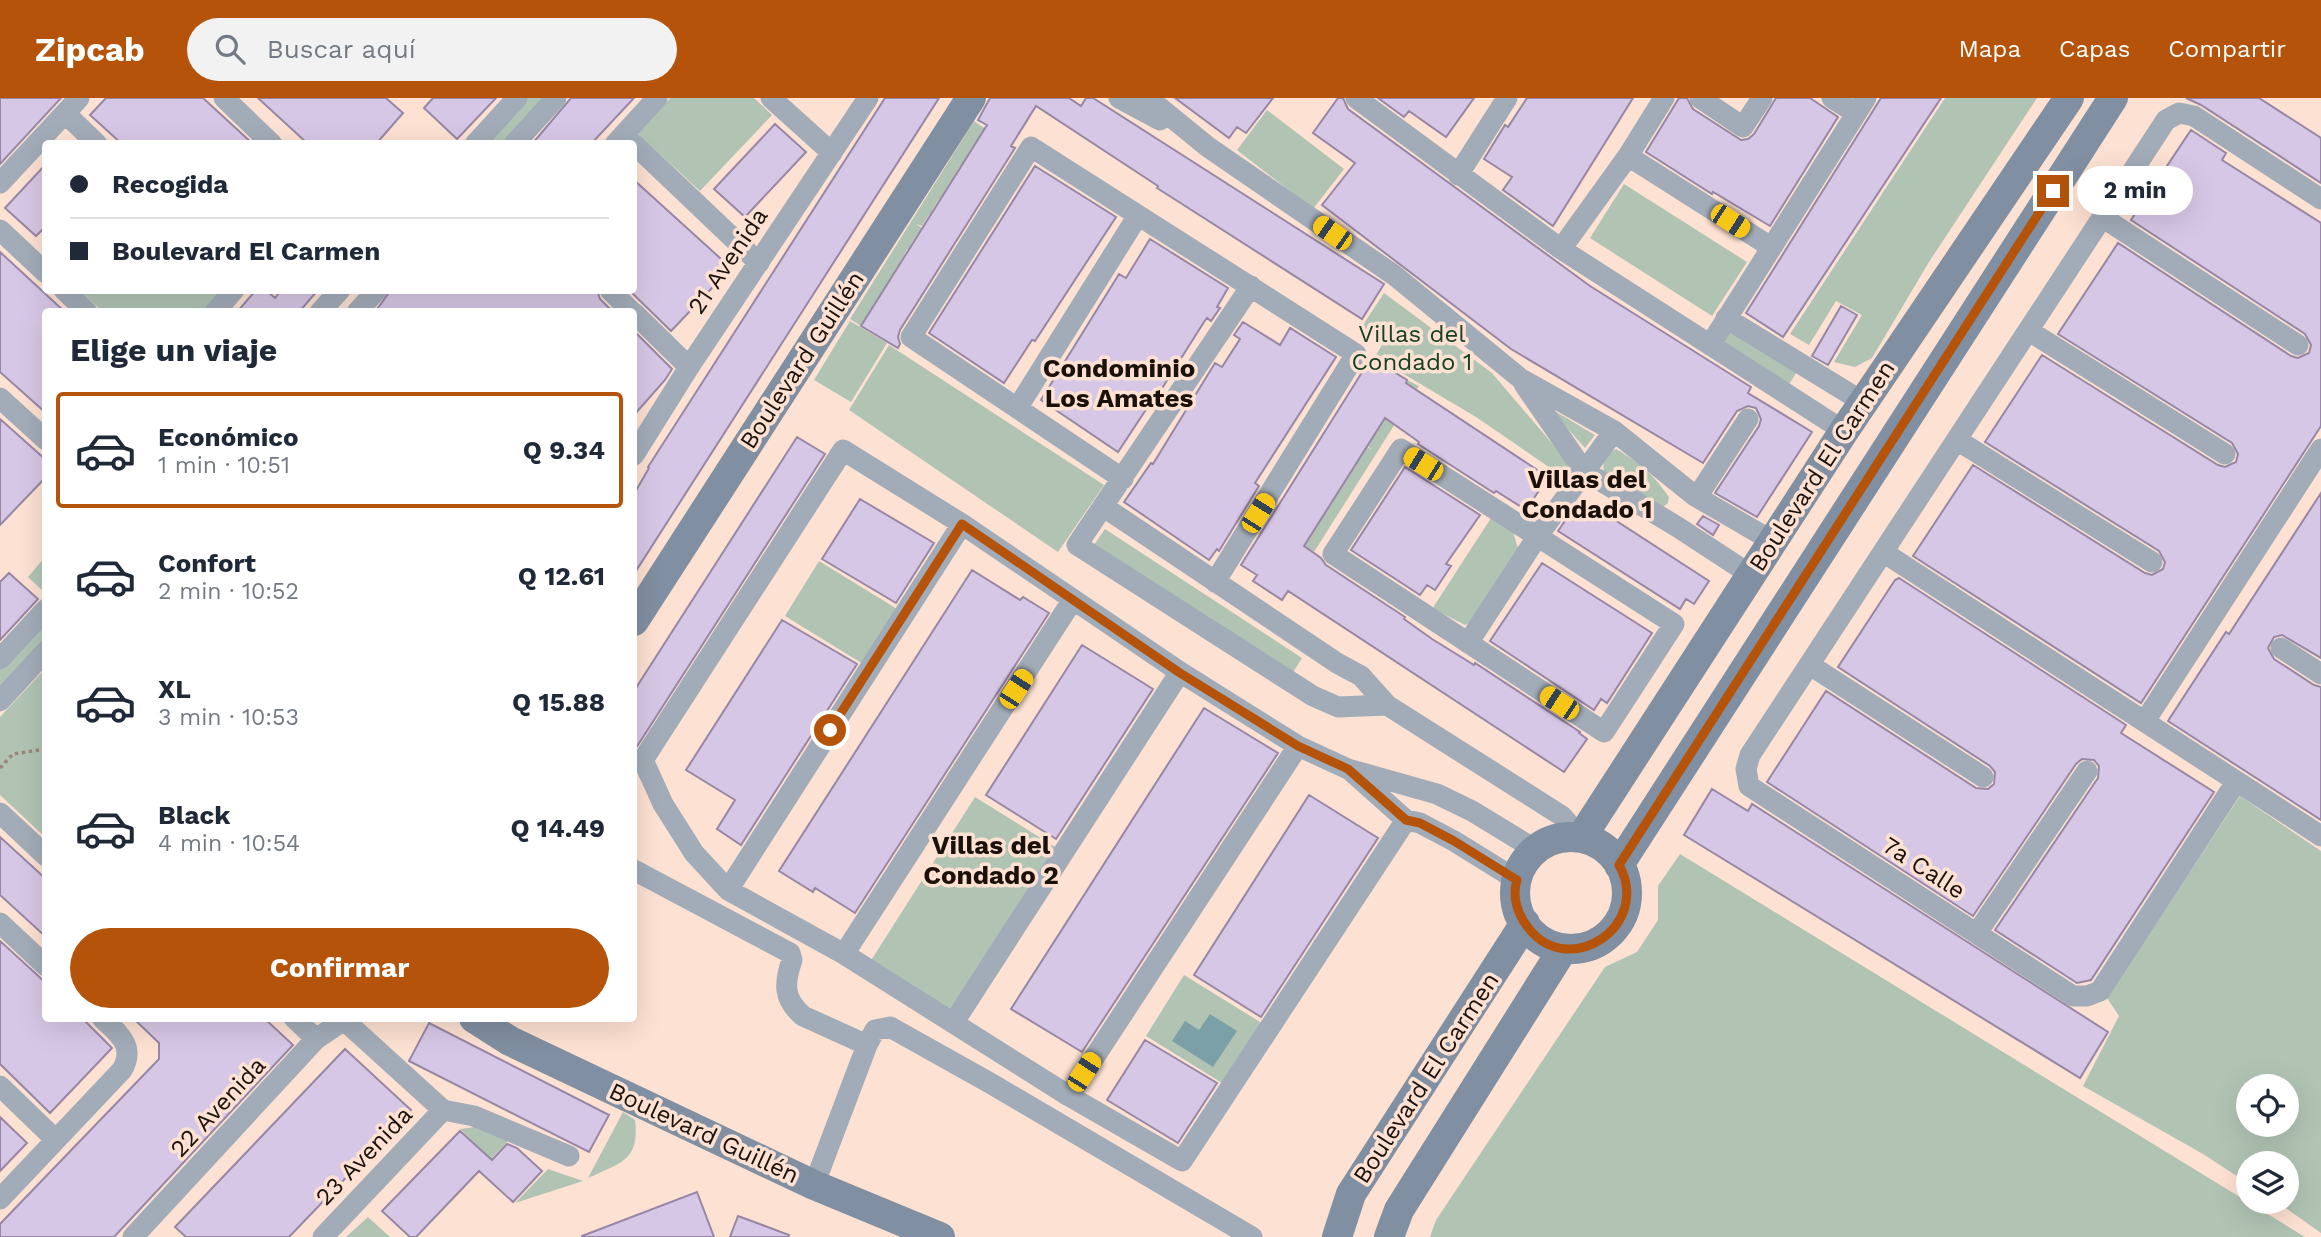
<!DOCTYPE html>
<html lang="es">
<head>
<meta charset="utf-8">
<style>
	:root { --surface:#fff; --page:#f2f2f3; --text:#1f2937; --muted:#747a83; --line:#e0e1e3; --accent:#b45309 }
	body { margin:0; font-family:"Work Sans",sans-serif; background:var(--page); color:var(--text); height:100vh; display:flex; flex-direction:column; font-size:26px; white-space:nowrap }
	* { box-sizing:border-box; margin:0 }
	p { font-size:23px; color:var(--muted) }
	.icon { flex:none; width:38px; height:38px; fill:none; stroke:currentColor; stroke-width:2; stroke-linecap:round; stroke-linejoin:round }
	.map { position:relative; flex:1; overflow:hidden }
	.panel { position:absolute; left:42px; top:210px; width:595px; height:714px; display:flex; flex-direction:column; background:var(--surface); border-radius:7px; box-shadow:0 7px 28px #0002 }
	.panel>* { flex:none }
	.top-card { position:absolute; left:42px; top:42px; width:595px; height:154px; border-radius:7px; box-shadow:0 7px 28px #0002; display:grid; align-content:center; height:154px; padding:0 28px; background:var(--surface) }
	.tools { position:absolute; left:2236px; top:976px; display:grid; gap:14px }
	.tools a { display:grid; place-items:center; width:63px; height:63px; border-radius:50%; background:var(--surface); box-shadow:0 7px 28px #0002; font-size:35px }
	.end { position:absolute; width:32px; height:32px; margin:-16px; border:9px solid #b45309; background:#fff; box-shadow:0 0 0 4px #fff }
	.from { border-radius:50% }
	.bubble { position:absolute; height:49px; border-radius:24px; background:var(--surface); box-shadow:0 7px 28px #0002; font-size:23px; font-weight:700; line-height:49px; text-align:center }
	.car { position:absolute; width:21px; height:42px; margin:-21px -10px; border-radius:9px; box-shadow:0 0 5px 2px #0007; background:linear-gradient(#f5c518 24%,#345 0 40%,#f5c518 0 76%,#345 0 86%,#f5c518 0) }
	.top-card b { display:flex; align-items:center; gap:24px; height:66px; font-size:26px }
	.top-card b+b { border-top:2px solid var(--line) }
	.top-card i { width:18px; height:18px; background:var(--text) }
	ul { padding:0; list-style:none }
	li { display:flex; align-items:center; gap:21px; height:116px; margin:0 14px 10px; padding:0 14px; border:4px solid transparent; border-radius:7px }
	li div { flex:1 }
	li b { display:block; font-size:26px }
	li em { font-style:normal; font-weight:700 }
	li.selected { border-color:var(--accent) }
	li>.icon { width:63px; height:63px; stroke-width:1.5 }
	h2 { padding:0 28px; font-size:32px; line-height:84px }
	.primary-button { display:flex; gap:14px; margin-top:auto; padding:14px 28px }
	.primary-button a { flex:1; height:80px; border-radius:42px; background:var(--accent); color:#fff; font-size:28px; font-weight:700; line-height:80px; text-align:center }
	header { display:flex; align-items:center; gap:42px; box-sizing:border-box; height:98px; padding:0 35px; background:var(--accent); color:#fff }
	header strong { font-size:33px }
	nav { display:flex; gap:38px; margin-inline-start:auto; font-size:24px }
	.search { width:490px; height:63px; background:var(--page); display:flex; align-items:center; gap:18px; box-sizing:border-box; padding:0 24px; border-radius:38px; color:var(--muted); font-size:26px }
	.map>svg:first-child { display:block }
	.green { fill:#b1c4b4; fill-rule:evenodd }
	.water { fill:#7ba0a7 }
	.building { fill:#d7c7e6; stroke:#9787a5; stroke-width:2 }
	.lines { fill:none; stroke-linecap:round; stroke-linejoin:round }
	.path { stroke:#9b867b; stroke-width:3.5; stroke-dasharray:3.5 3.5; stroke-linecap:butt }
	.minor { stroke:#a2acb8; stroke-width:21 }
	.secondary { stroke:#808fa1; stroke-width:30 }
	.route { stroke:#b45309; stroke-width:9 }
	.labels { text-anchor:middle; stroke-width:7; stroke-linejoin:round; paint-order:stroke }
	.street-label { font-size:24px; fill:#1c100a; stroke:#fde1d2 }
	.park-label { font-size:24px; fill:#174122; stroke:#fde1d2 }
	.neighbourhood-label { font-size:26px; font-weight:bold; fill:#1c100a; stroke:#fde1d2 }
</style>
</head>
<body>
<header>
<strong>Zipcab</strong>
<div class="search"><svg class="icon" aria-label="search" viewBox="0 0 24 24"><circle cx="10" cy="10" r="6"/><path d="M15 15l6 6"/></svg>Buscar aquí</div>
<nav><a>Mapa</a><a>Capas</a><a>Compartir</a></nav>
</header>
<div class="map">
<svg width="2321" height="1139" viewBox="0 0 2321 1139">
	<rect width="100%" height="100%" fill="#fde1d2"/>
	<path class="green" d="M 522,0 L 551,0 L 509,45 L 480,46 Z
		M 670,0 L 754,0 L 772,17 L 700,93 L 637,35 Z
		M 1945,0 L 2037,0 L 1929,164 L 1872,260 L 1855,269 L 1834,264 L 1862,217 L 1836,203 L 1809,247 L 1790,236 Z
		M 1267,12 L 1344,71 L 1313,111 L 1237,52 Z
		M 974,23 L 999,40 L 982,35 L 975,47 L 989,56 L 985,60 L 971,51 L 964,63 L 978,72 L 975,76 L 960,68 L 953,79 L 967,88 L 965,93 L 950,84 L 943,96 L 956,105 L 954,110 L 939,101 L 932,112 L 946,121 L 943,126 L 929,117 L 922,128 L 916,126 L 936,139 L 933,143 L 918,135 L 911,146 L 925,155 L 923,160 L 907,151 L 901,163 L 916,172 L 899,168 L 892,179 L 906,188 L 903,193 L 888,184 L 881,195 L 896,204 L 868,217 L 861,228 L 850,221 Z
		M 1624,86 L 1747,164 L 1712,218 L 1590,140 Z
		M 80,193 L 223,193 L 202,214 L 102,213 Z
		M 1384,195 L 1492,275 L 1573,370 L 1565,380 L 1476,319 L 1375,259 L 1383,245 L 1361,230 Z
		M 1726,220 L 1802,266 L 1784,294 L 1710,247 Z
		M 850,223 L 887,245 L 851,304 L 814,282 Z
		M 889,247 L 1104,387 L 1058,454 L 849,312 Z
		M 1407,282 L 1419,288 L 1314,454 L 1289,437 L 1339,393 L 1367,349 L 1373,352 L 1353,338 L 1400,293 Z
		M 1548,309 L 1595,337 L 1585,350 Z
		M 1616,351 C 1640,365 1653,376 1669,399 L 1668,405 L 1663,409 L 1604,375 C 1602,365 1605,355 1616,351 Z
		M 1491,420 L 1513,434 L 1518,450 L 1470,525 L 1465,527 L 1434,511 L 1434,508 Z
		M 1105,431 L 1302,560 L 1292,576 L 1094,447 Z
		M 45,459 L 45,495 L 28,479 Z
		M 819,463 L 902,514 L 868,569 L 785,518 Z
		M 45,516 L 45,549 L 0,599 L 0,566 Z
		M 45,571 L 45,739 L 0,697 L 0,619 Z
		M 2240,698 L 2321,753 L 2321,1135 L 2277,1104 L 2287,1104 L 2287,1066 L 2249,1066 L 2249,1086 L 2203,1056 L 2083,988 L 2119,918 L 2107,900 ZM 2249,989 L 2287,989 L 2287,1027 L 2249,1027 Z
		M 975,699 L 1060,752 L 954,917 L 870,864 Z
		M 1680,756 L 2305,1139 L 1430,1139 L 1436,1122 L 1605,869 L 1637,854 L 1658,822 L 1658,788 Z
		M 1184,877 L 1265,927 L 1227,988 L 1146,938 Z
		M 623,1014 L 635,1022 C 640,1063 620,1065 588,1080 Z
		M 475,1029 L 508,1043 L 491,1061 L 460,1031 Z
		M 548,1071 L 583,1083 L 515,1105 Z
		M 368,1119 L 390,1139 L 346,1139 Z"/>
	<path class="water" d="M 1210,916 L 1237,933 L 1213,969 L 1172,943 L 1185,923 L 1199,932 Z"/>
	<path class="building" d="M 0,0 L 61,0 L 0,66 Z
		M 106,0 L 203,0 L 253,46 L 122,46 L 90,17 Z
		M 258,0 L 386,0 L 403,15 L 376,46 L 308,46 Z
		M 433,0 L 496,0 L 457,41 L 424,10 Z
		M 571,0 L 634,0 L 591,46 L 532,46 Z
		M 885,0 L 939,0 L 634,476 L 634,396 L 649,370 L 648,369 Z
		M 990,0 L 1069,0 L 1081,8 L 1086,0 L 1093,0 L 1384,186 L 1362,221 L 1157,90 L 1158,88 L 1036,8 L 1011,48 L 1015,50 L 900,232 L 898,239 L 900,246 L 898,250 L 861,228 L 987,27 L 978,22 Z
		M 1175,0 L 1273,0 L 1246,35 L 1237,29 L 1229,40 Z
		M 1338,0 L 1343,0 L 1348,11 L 1590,188 L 1751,289 L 1748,295 L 1812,334 L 1757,419 L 1715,395 L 1759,328 L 1761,321 L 1756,310 L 1748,308 L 1737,313 L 1703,365 L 1511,251 L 1322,107 L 1355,65 L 1313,35 Z
		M 1378,0 L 1474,0 L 1446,39 L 1409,13 L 1404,19 Z
		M 1527,0 L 1633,0 L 1553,128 L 1503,92 L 1512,79 L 1484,61 L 1505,27 L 1508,29 Z
		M 1679,0 L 1687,0 L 1693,11 L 1741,42 L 1748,41 L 1754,36 L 1776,0 L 1810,0 L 1838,19 L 1770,128 L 1713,94 L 1712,96 L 1646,54 Z
		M 1881,0 L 1941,0 L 1783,239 L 1746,215 Z
		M 2186,0 L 2259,0 L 2321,40 L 2321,85 L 2201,7 Z
		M 775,26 L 806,54 L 745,119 L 714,91 Z
		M 2191,32 L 2226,55 L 2222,62 L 2321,125 L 2321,328 L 2141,605 L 1913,458 L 1973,367 L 2145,475 L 2152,477 L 2163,471 L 2165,464 L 2159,453 L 1985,344 L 2042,257 L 2218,367 L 2225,369 L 2236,364 L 2238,356 L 2232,345 L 2058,236 L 2118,145 L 2291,258 L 2298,260 L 2309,255 L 2311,247 L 2305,236 L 2131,122 Z
		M 46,66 L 46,128 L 36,138 L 5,110 Z
		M 1035,68 L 1116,119 L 1035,243 L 1032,242 L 1004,285 L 929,235 Z
		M 634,82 L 731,170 L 671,233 L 629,192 L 634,192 Z
		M 1150,141 L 1228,190 L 1217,209 L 1220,210 L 1211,223 L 1207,220 L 1204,224 L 1149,311 L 1147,310 L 1118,354 L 1041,302 L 1119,176 L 1126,180 Z
		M 0,154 L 65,214 L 46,214 L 46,315 L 0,274 Z
		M 256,192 L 266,192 L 275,200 L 281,192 L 318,192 L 299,214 L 237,214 Z
		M 391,192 L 597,192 L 600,201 L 613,214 L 375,214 Z
		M 1841,208 L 1857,217 L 1828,267 L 1812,258 Z
		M 1243,224 L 1280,247 L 1290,230 L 1336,259 L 1255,385 L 1259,388 L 1219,453 L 1217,451 L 1209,462 L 1124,404 L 1151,365 L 1153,366 L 1215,265 L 1222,269 L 1240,241 L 1234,237 Z
		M 634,233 L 672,271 L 665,282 L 634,317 Z
		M 1371,260 L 1407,282 L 1406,285 L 1548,379 L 1526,412 L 1496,393 L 1494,395 L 1418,346 L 1419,344 L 1385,320 L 1304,448 L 1321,460 L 1326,467 L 1405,519 L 1404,521 L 1432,541 L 1466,562 L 1474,567 L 1475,565 L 1580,634 L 1579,635 L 1587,641 L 1564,674 L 1288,493 L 1282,502 L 1253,483 L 1257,477 L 1241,467 Z
		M 0,321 L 46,362 L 46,379 L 0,427 Z
		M 797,339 L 825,356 L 634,653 L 634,593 Z
		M 1405,369 L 1480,417 L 1446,466 L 1451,468 L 1435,492 L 1427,487 L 1420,497 L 1351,452 Z
		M 2321,395 L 2321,560 L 2282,537 L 2274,539 L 2268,550 L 2274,561 L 2314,587 L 2321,589 L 2321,722 L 2168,623 L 2226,534 L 2229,536 Z
		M 1581,400 L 1709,483 L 1694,506 L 1686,501 L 1680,511 L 1558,433 Z
		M 860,401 L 934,445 L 896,505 L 822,461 Z
		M 1703,418 L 1719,427 L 1713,437 L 1697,426 Z
		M 1542,465 L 1652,535 L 1607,605 L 1601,601 L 1594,612 L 1490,543 Z
		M 972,472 L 1020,502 L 1023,499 L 1049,515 L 855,815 L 815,790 L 813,794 L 779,773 Z
		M 9,475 L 38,501 L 0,542 L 0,484 Z
		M 1899,480 L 2126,627 L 2121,635 L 2214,694 L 2091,882 L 2077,885 L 1995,832 L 2098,680 L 2099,668 L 2094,662 L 2082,661 L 2076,666 L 1973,818 L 1767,684 L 1826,593 L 1976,690 L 1988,691 L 1994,686 L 1995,674 L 1990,668 L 1838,569 L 1895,482 Z
		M 782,522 L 857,566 L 741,747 L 717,731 L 735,702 L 686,672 Z
		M 1082,547 L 1153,591 L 1056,741 L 986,697 Z
		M 1204,610 L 1278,655 L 1082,954 L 1011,911 Z
		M 1712,691 L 1748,713 L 1752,706 L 2108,934 L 2080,980 L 1684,737 Z
		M 1309,697 L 1378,740 L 1261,919 L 1194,877 Z
		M 0,739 L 46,781 L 46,839 L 0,797 Z
		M 0,843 L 46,885 L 46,920 L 82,920 L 112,950 L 50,1015 L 0,966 Z
		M 133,920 L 264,920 L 293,947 L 114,1139 L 0,1139 L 0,1126 L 159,961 L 159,945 Z
		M 429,925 L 609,1017 L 589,1054 L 409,963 Z
		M 1145,942 L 1217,985 L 1178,1045 L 1107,1002 Z
		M 345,951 L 411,1012 L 289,1139 L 186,1139 L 175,1129 Z
		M 0,1019 L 27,1045 L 0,1073 Z
		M 460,1033 L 492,1062 L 507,1046 L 517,1050 L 542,1073 L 513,1104 L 479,1073 L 416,1139 L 410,1139 L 382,1113 Z
		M 697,1094 L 714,1139 L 582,1139 L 582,1138 Z
		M 738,1118 L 789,1137 L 788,1139 L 730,1139 Z"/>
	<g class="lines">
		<path class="path" d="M 0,670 L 13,656 L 46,651"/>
		<path class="minor" d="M 224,0 L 272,46
			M 771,0 L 832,55
			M 1119,0 L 1160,22
			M 1148,0 L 1208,49 L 1394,177 L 1521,281 L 1614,333 L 1695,398 L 1774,444
			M 1356,0 L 1561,151 L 1844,333
			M 1700,0 L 1743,29 L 1762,0
			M 1832,0 L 1856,15
			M 65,15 L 97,46
			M 475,46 L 517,0
			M 514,46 L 556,0
			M 615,46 L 657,0
			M 634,46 L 759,165
			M 1628,58 L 1771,149
			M 1458,77 L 1507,0
			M 0,85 L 79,0
			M 2102,119 L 2298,247
			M 0,132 L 46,175
			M 1561,151 L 1628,58 L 1664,0
			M 1251,188 L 1077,447 L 1313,598 L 1338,609 L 1387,607
			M 64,192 L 87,214
			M 610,192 L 632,214
			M 215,214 L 234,192
			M 320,214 L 340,192
			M 357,214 L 377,192
			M 634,215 L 689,269
			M 1726,220 L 1863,304
			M 2029,233 L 2225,356
			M 1710,247 L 1866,0
			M 1524,286 L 1584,373 L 1676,428 L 1751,477
			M 0,300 L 46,342
			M 1018,309 L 1137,119
			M 1957,342 L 2152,464
			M 1401,351 L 1674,526 L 1604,634 L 1333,456 Z
			M 634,357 L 689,269 L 868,0
			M 1123,381 L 911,239 L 1031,49 C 1139,119 1248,186 1356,256 L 1215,484
			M 1697,399 L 1748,321
			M 1104,409 L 1337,565 L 1361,578 L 1387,607 L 1562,718 L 1581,740
			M 1883,454 L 2321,738
			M 1468,545 L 1537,439 L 1614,333
			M 2281,550 L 2321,576
			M 0,561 L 46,511
			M 1810,567 L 1983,679
			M 0,603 L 46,553
			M 2145,623 L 2321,351
			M 1352,674 L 1406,722 L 1420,725 L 1454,743 L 1517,782
			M 2236,684 L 2100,893 L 2087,898 L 2073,898 L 1749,688 L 1746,671 L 1750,657 L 2166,22 L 2179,15 L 2194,18 L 2321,101
			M 0,715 L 46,758
			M 1406,722 L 1182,1063 L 1069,998 L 844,856 L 728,792 L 694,755 L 663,706 L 643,662 L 843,352 L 962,426 L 1180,574 L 1298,648 L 1348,671 L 1437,696 L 1472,713 L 1536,752
			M 634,772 L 790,855 L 792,862 C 784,885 783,901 803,918 L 867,947 L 814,1087
			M 728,792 L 962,426
			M 0,825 L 46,868
			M 1977,835 L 2087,673
			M 844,856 L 1072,503
			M 294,920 L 316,941
			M 345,923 L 443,1012 L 474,1018 L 569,1058
			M 954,924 L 1180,574
			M 867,947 L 875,932 L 890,929 L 990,985 L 1252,1139
			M 0,988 L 56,1042
			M 1069,998 L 1298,648
			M 0,1101 L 122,972 C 136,948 119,936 102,920
			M 133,1139 L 316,941 L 347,920
			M 323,1139 L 443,1012"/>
		<path class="secondary" d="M 634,523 L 971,0
			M1515 795a56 56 0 1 1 112 0a56 56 0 1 1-112 0Z
			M 1581,740 L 1844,333 L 2069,0
			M 1619,767 L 2113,0
			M 474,920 L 510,943 L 814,1087 L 940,1139
			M 1337,1139 L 1351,1096 L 1525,825
			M 1389,1139 L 1399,1112 L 1563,851"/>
	</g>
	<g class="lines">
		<path class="route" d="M 830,632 L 962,426 L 1180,575 L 1298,648 L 1348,671 L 1406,722 L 1420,725 L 1454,743 L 1517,782 C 1512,798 1517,815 1527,828 C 1567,884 1653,828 1619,767 L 2053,93"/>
	</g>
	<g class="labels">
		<g class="street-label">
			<text transform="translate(728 163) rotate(-56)" y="8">21 Avenida</text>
			<text transform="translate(802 262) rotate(-57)" y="8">Boulevard Guillén</text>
			<text transform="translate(1822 368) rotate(-57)" y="8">Boulevard El Carmen</text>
			<text transform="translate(1924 770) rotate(33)" y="8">7a Calle</text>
			<text transform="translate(1426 980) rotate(-57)" y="8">Boulevard El Carmen</text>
			<text transform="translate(218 1009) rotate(-47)" y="8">22 Avenida</text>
			<text transform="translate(704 1035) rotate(25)" y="8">Boulevard Guillén</text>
			<text transform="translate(364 1058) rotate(-46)" y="8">23 Avenida</text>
		</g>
		<g class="park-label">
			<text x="1412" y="244">Villas del<tspan x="1412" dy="28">Condado 1</tspan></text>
		</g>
		<g class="neighbourhood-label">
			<text x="1119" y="279">Condominio<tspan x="1119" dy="30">Los Amates</tspan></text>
			<text x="1587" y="390">Villas del<tspan x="1587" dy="30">Condado 1</tspan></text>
			<text x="991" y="756">Villas del<tspan x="991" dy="30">Condado 2</tspan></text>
		</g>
	</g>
</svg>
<div class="tools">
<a><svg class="icon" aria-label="locate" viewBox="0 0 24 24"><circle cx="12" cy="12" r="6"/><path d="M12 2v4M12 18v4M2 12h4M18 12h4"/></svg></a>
<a><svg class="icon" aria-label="layers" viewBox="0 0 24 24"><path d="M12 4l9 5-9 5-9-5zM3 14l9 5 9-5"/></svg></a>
</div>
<i class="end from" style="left:830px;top:632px"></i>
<i class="end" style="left:2053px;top:93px"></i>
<div class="bubble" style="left:2077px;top:68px;width:116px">2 min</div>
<i class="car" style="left:1730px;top:123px;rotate:123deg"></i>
<i class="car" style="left:1332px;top:135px;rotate:305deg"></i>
<i class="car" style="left:1423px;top:366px;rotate:302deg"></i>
<i class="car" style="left:1258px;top:415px;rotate:32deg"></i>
<i class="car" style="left:1016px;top:591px;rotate:33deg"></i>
<i class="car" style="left:1559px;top:605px;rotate:303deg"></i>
<i class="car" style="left:1084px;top:974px;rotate:33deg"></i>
<div class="top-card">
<b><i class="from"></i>Recogida</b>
<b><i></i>Boulevard El Carmen</b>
</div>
<section class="panel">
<h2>Elige un viaje</h2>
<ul>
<li class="selected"><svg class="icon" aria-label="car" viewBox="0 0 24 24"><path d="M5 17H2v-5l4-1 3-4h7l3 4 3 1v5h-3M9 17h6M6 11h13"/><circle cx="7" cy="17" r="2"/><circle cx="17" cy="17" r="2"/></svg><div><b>Económico</b><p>1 min · 10:51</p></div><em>Q 9.34</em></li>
<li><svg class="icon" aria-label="car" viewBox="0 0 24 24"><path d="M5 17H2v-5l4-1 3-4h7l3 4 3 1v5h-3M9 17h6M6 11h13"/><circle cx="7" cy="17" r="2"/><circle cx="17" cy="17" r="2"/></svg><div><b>Confort</b><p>2 min · 10:52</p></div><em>Q 12.61</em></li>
<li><svg class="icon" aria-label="car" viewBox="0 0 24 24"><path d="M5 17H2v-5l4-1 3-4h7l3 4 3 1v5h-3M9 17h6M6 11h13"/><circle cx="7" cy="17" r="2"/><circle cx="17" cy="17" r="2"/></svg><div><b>XL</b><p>3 min · 10:53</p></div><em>Q 15.88</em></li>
<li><svg class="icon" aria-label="car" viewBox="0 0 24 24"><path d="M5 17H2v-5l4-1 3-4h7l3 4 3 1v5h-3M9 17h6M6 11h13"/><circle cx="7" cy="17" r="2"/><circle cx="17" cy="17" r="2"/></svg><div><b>Black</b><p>4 min · 10:54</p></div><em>Q 14.49</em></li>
</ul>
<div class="primary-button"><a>Confirmar</a></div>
</section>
</div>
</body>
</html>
